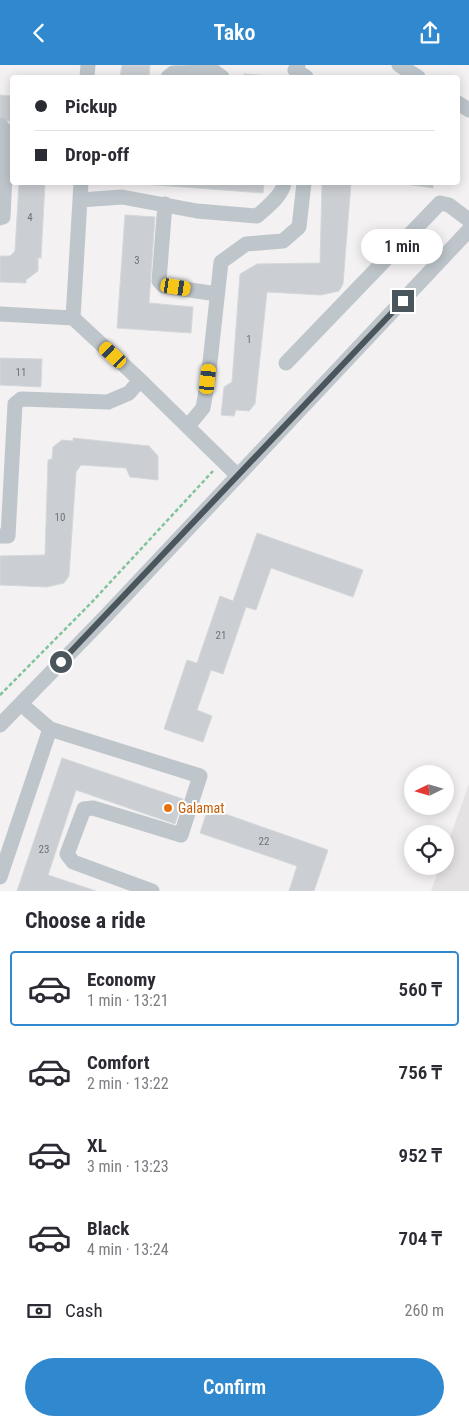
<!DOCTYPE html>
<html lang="en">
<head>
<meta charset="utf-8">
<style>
	:root { --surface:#fff; --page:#f2f2f3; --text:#2b2b33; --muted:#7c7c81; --line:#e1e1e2; --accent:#3088ce }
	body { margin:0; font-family:"Roboto Condensed",sans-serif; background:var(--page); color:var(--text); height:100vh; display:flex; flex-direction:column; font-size:19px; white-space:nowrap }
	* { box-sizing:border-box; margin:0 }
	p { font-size:16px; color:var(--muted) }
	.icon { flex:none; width:28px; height:28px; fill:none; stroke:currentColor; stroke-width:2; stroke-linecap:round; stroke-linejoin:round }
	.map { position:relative; height:826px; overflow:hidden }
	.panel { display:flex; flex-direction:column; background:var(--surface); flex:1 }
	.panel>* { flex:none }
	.top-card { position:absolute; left:10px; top:10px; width:450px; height:110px; border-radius:5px; box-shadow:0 2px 12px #0003; display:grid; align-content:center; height:110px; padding:0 25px; background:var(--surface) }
	.needle { width:32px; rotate:265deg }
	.tools { position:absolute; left:404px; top:700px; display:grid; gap:10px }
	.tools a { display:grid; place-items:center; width:50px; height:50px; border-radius:50%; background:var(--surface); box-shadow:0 2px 12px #0003; font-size:25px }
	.end { position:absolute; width:22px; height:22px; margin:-11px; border:6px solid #4b565c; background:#fff; box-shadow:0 0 0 2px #fff }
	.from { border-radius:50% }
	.bubble { position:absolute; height:35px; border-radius:18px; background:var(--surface); box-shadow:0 2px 12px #0003; font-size:16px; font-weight:600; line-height:35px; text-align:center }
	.car { position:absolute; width:15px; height:30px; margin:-15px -8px; border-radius:6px; box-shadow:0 0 4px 1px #0007; background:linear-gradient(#f5c518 24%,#345 0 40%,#f5c518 0 76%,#345 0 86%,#f5c518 0) }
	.top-card b { display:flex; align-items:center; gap:18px; height:48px; font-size:19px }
	.top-card b+b { border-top:1px solid var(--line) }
	.top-card i { width:12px; height:12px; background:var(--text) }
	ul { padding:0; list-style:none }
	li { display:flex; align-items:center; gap:15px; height:75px; margin:0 10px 8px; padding:0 15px; border:2px solid transparent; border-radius:5px }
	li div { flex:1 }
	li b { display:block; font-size:19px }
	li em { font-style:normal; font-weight:600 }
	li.selected { border-color:var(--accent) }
	li>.icon { width:45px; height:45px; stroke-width:1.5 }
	h2 { padding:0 25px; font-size:22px; line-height:60px }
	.pay { display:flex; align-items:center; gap:12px; height:55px; padding:0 25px; font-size:19px }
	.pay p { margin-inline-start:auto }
	.cta { display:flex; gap:10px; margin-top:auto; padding:10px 25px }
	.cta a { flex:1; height:58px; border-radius:30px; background:var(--accent); color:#fff; font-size:20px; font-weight:600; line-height:58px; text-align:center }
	header { display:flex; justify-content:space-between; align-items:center; height:65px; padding:0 25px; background:var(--accent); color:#fff; font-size:22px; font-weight:600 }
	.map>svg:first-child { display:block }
	.education { fill:#e4e2e2 }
	.building { fill:#cbced2; stroke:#d5d8db }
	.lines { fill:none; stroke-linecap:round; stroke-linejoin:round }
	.path { stroke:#81c49b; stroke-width:2.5; stroke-dasharray:4 2.5; stroke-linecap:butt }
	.minor { stroke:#bec6cb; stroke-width:15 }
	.route { stroke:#4b565c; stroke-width:6 }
	.food-dot { fill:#e8710a; stroke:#fff; stroke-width:2 }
	.labels { text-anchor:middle; stroke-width:4; stroke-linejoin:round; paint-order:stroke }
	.number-label { font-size:11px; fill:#6b747a }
	.food-label { font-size:14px; fill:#c56008; stroke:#fff; text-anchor:start }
</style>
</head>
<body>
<header><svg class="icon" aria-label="back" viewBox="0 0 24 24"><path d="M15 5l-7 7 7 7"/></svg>Tako<svg class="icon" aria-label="share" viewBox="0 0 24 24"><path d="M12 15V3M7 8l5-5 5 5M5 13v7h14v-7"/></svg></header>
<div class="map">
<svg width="469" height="826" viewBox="0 0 469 826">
	<rect width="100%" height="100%" fill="#f3f1f1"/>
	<path class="education" d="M 469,719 L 469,826 L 431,826 L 440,801 L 445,801 L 445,786 Z"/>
	<path class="building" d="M 122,0 L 150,0 L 149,12 L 120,12 Z
		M 244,9 L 272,11 L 272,12 L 243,12 Z
		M 0,30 L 12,31 L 12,56 L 0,56 Z
		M 19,118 L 45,118 L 41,193 L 38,193 L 38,206 L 26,215 L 26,218 L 0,217 L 0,191 L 10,191 L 15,186 Z
		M 129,118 L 264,118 L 263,128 Z
		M 322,118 L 351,118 L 343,219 L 339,226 L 321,230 L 267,227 L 255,339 L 249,346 L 236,345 L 234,351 L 221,350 L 224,322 L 232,317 L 240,209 L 257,199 L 320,198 Z
		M 404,118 L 433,118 L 433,123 L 405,119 Z
		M 125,150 L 155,152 L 149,238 L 193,242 L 191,268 L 117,263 Z
		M 0,293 L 42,294 L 41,322 L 0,320 Z
		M 73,373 L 149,381 L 158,391 L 158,415 L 130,412 L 126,403 L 81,400 L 76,407 L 69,511 L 64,518 L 47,522 L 0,520 L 0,491 L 45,490 L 48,395 L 52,394 L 53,382 L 62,375 L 73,376 Z
		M 257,468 L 363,505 L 353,532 L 271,503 L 256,545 L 246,542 L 223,609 L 211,605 L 197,645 L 212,651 L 203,677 L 164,664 L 187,595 L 197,598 L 220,531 L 233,536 Z
		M 62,693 L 183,734 L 175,759 L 76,725 L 48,810 L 96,826 L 17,826 Z
		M 208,743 L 328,785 L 314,826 L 289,826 L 297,801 L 200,768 Z"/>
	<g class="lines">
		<path class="path" d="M 0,630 L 91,538 L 213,406"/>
		<path class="minor" d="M 298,0 L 295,5 L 306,12
			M 399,0 L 418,12
			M 87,12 L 88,0
			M 168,12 L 173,8 L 215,7 L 222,12
			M 458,38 L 469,45
			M 0,60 L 7,67 L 3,152 L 0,153
			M 81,118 L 73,253 L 140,315 L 237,410
			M 80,135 L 122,132 L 197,146 L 257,151 C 266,143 283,130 284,118
			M 165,139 L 159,216 L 164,221 L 217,229
			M 0,249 L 73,253
			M 286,298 L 440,138 L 449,140 L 469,155
			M 188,361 L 203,343 L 208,315 L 221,197 L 246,179 L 283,176 L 299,162 L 304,118
			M 0,471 L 8,471 L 15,339 L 21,334 L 108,337 L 129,328 L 140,315
			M 0,660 L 105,552 L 469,165
			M 50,664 L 200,711 L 181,770 L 93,743 L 84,744 L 67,789 L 73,797 L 152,826
			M 0,812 L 50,664 L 21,639"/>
	</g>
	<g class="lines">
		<path class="route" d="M 61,597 L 403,236"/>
	</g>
	<circle class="food-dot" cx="168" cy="743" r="5"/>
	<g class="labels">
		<g class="number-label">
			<text x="30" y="156">4</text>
			<text x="137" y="199">3</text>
			<text x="249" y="278">1</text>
			<text x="21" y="311">11</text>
			<text x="60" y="456">10</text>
			<text x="221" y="574">21</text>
			<text x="264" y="780">22</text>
			<text x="44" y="788">23</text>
		</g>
		<g class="food-label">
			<text x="178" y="748">Galamat</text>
		</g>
	</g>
</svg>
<div class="tools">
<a><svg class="needle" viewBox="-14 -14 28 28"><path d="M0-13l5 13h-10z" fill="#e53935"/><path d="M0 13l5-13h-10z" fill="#7c7c81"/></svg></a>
<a><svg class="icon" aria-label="locate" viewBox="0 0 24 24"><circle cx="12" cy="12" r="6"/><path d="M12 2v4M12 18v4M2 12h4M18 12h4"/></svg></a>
</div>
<i class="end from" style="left:61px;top:597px"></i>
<i class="end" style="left:403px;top:236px"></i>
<div class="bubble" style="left:361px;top:164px;width:82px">1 min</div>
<i class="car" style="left:176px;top:222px;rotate:99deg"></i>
<i class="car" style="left:113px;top:290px;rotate:313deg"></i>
<i class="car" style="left:208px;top:314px;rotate:6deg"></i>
<div class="top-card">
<b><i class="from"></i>Pickup</b>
<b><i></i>Drop-off</b>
</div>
</div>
<section class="panel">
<h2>Choose a ride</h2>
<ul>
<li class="selected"><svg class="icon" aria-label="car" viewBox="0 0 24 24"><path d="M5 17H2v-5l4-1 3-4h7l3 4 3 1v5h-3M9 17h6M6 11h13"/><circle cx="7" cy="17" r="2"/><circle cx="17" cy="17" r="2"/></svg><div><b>Economy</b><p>1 min · 13:21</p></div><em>560 ₸</em></li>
<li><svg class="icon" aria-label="car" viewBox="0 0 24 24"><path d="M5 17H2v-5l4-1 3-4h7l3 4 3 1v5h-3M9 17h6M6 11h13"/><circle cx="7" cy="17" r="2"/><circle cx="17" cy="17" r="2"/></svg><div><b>Comfort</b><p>2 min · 13:22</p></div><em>756 ₸</em></li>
<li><svg class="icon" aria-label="car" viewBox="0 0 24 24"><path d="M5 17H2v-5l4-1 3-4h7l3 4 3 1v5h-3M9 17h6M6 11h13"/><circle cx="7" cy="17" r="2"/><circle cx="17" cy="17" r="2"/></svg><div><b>XL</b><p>3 min · 13:23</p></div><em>952 ₸</em></li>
<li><svg class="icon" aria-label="car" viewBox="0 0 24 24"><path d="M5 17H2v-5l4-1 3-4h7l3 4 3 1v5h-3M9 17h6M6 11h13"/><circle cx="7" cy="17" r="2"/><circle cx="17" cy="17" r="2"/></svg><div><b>Black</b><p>4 min · 13:24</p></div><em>704 ₸</em></li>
</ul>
<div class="pay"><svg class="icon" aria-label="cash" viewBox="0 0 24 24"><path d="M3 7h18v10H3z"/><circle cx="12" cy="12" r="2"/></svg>Cash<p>260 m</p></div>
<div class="cta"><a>Confirm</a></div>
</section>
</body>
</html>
